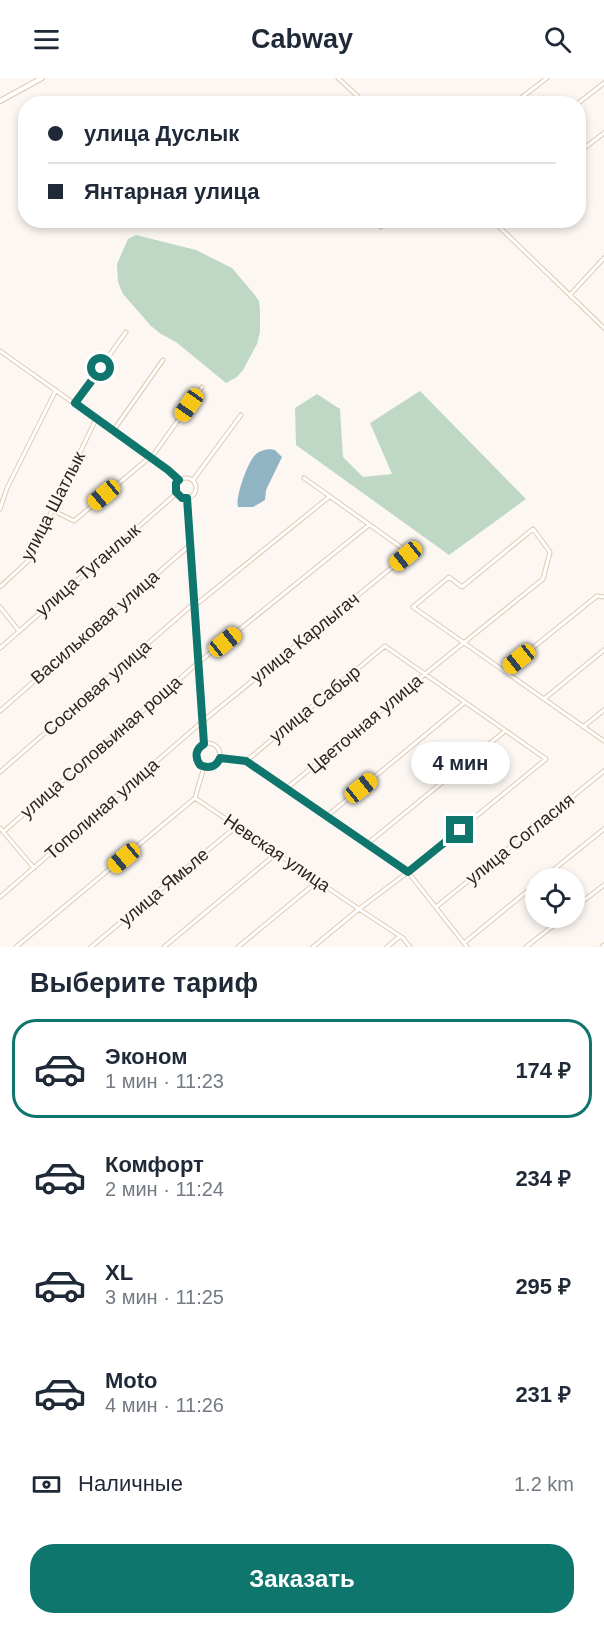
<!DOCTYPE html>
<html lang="ru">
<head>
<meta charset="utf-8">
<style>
	:root { --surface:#fff; --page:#f2f2f3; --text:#1f2937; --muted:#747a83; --line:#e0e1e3; --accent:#0f766e }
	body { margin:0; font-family:Helvetica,sans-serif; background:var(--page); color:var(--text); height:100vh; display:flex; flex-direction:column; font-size:22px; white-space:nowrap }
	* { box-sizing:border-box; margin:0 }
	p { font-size:20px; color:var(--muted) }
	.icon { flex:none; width:33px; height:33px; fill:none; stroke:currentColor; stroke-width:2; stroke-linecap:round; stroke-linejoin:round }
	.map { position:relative; height:869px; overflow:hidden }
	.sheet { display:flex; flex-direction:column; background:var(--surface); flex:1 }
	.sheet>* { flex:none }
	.guide { position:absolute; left:18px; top:18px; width:568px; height:132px; border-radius:24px; box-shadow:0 3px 9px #0003; display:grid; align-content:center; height:132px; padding:0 30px; background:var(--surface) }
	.fabs { position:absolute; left:525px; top:790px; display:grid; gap:12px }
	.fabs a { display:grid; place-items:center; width:60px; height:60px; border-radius:50%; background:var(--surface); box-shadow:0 3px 9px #0003; font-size:30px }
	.end { position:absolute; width:27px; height:27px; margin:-14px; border:8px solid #0f766e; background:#fff; box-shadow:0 0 0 3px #fff }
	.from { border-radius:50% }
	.bubble { position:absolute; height:42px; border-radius:21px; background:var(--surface); box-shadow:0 3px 9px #0003; font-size:20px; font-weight:800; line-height:42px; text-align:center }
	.car { position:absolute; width:18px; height:36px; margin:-18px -9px; border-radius:8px; box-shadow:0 0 4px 2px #0007; background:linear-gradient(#f5c518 24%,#345 0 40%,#f5c518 0 76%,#345 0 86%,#f5c518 0) }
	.guide b { display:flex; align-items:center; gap:21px; height:57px; font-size:22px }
	.guide b+b { border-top:2px solid var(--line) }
	.guide i { width:15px; height:15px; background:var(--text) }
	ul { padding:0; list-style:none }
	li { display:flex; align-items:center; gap:18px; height:99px; margin:0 12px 9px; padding:0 18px; border:3px solid transparent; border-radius:24px }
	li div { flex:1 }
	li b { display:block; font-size:22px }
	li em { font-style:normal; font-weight:800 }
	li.selected { border-color:var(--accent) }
	li>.icon { width:54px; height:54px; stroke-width:1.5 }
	h2 { padding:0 30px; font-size:27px; line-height:72px }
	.pay { display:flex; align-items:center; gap:15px; height:66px; padding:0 30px; font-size:22px }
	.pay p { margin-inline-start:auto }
	.primary-button { display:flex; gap:12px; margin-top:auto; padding:12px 30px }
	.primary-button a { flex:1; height:69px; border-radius:24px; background:var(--accent); color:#fff; font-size:24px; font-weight:800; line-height:69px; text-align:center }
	header { display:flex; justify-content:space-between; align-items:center; height:78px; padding:0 30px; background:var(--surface); font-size:27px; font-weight:800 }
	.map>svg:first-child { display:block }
	.green { fill:#bfd8c5 }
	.water { fill:#90b4c4 }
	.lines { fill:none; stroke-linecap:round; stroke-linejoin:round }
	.minor-casing { stroke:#e0c8b0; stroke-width:5 }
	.tertiary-casing { stroke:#e0c8b0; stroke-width:6 }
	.minor { stroke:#fff; stroke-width:3 }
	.tertiary { stroke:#fff; stroke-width:4 }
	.route { stroke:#0f766e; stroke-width:8 }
	.labels { text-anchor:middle; stroke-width:4.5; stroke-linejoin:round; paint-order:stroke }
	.street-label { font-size:18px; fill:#2e251b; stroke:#fcf7f2 }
</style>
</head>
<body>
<header><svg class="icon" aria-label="menu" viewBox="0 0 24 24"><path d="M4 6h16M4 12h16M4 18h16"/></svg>Cabway<svg class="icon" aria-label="search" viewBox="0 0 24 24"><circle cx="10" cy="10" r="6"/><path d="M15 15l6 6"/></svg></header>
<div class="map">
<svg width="604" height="869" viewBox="0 0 604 869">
	<rect width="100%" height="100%" fill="#fcf7f2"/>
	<path class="green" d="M 136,157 L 196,172 L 232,190 L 254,216 L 259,223 L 260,232 L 260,254 L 257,266 L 243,292 L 237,299 L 226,305 L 176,264 L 161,256 L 151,248 L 123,216 L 118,204 L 117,186 L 128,161 Z
		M 420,313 L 526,421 L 449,477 L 296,367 L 295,330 L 317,316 L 340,331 L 343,379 L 363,399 L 392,396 L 370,345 Z"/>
	<path class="water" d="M 269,371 L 275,372 L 282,379 L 266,412 L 265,422 L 253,429 L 238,429 C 235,419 248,384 255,377 C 259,373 264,372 269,371 Z"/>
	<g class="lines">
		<defs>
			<path id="minor" d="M 338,0 L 366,26
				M 513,26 L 547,0
				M 577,26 L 604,5
				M 579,74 L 604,55
				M 492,142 L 604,250
				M 381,149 L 388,142
				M 570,217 L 604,180
				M 0,273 L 168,392 L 179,402
				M 75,325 L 126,254
				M 113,353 L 163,282
				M 151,380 L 202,309
				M176 410a10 10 0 1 1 20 0a10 10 0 1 1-20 0Z
				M 193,402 L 241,337
				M 187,420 L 204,666
				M 0,431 L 7,410 L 56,312
				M 52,432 L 74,443 L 150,379
				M 0,509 L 28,483 L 96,341
				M 0,529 L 19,553
				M 0,570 L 177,415
				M 504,593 L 597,518 L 604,519
				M 544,621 L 604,572
				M 0,633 L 191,466
				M 583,649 L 604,632
				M196 677a12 12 0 1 1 24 0a12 12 0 1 1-24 0Z
				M 220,680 L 246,683 L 408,794 L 546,681 L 385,568 L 246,683
				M 0,694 L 192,527 L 198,525 L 329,419
				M 287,710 L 425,596 L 543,501 L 550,474 L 533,451 L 462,509 L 449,499 L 413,529 L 604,663
				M 195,720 L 359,831 L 313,869
				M 195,720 L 204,689
				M 327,738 L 464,625
				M 0,750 L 34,790
				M 3,754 L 199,584 L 369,447
				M 367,766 L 505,653
				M 542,801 L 604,751
				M 0,819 L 203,643 L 406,478 L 405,472 L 304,400
				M 436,829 L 604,693
				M 574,830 L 604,807
				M 464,865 L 536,806
				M 16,869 L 195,720
				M 91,869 L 237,748
				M 164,869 L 277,775
				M 238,869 L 318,803
				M 387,869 L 399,859
				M 410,869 L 403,860 L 359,831 L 408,794 L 467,869
				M 526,869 L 563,840
				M 602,869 L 604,867"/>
			<path id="tertiary" d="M 0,23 L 42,0"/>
		</defs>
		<use href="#minor" class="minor-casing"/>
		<use href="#tertiary" class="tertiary-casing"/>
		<use href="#minor" class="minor"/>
		<use href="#tertiary" class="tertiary"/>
	</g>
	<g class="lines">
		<path class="route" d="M 101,290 L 75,325 L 168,392 L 179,402 L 176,405 L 176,414 L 182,420 L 187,420 L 204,666 C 196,671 194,678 200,687 C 209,691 216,689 220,680 L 246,683 L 408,794 L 460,752"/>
	</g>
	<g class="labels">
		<g class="street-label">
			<text transform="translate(53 428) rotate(-63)" y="6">улица Шатлык</text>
			<text transform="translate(88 492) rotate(-41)" y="6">улица Туганлык</text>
			<text transform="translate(95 549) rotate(-41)" y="6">Васильковая улица</text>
			<text transform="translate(305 560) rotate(-39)" y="6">улица Карлыгач</text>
			<text transform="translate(97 610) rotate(-41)" y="6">Сосновая улица</text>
			<text transform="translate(315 626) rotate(-39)" y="6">улица Сабыр</text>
			<text transform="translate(365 646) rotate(-40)" y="6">Цветочная улица</text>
			<text transform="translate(101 669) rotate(-41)" y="6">улица Соловьиная роща</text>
			<text transform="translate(102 731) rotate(-41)" y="6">Тополиная улица</text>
			<text transform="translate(520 761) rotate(-39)" y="6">улица Согласия</text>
			<text transform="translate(277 775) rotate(34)" y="6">Невская улица</text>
			<text transform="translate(164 809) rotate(-40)" y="6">улица Ямьле</text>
		</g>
	</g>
</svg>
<div class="fabs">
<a><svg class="icon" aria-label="locate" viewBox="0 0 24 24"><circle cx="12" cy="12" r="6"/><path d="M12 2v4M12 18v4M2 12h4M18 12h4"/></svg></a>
</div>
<i class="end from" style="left:101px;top:290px"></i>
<i class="end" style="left:460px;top:752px"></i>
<div class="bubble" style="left:411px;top:664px;width:99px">4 мин</div>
<i class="car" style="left:189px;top:327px;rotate:215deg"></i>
<i class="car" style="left:104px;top:417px;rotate:230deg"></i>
<i class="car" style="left:406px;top:478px;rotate:231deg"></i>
<i class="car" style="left:225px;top:564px;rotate:51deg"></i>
<i class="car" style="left:519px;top:581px;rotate:231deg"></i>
<i class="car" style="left:361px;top:710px;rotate:51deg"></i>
<i class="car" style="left:124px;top:780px;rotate:230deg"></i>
<div class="guide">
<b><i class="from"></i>улица Дуслык</b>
<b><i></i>Янтарная улица</b>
</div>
</div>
<section class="sheet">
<h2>Выберите тариф</h2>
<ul>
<li class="selected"><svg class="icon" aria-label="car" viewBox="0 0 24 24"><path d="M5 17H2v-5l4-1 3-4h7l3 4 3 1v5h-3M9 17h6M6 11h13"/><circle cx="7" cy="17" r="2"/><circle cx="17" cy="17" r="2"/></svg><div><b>Эконом</b><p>1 мин · 11:23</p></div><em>174 ₽</em></li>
<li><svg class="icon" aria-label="car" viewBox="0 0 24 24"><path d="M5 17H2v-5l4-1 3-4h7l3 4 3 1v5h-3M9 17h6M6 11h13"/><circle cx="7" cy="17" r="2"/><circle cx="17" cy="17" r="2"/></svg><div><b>Комфорт</b><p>2 мин · 11:24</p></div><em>234 ₽</em></li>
<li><svg class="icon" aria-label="car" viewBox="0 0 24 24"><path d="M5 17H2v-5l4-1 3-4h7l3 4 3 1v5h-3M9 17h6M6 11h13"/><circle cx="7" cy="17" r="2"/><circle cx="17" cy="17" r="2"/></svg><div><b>XL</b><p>3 мин · 11:25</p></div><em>295 ₽</em></li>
<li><svg class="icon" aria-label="car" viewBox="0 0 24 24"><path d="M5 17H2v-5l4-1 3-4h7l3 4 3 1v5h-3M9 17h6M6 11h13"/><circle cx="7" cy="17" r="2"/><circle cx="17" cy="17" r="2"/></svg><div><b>Moto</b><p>4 мин · 11:26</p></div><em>231 ₽</em></li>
</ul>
<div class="pay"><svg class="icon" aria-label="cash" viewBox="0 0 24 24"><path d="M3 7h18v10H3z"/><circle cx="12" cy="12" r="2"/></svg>Наличные<p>1.2 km</p></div>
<div class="primary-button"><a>Заказать</a></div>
</section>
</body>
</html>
